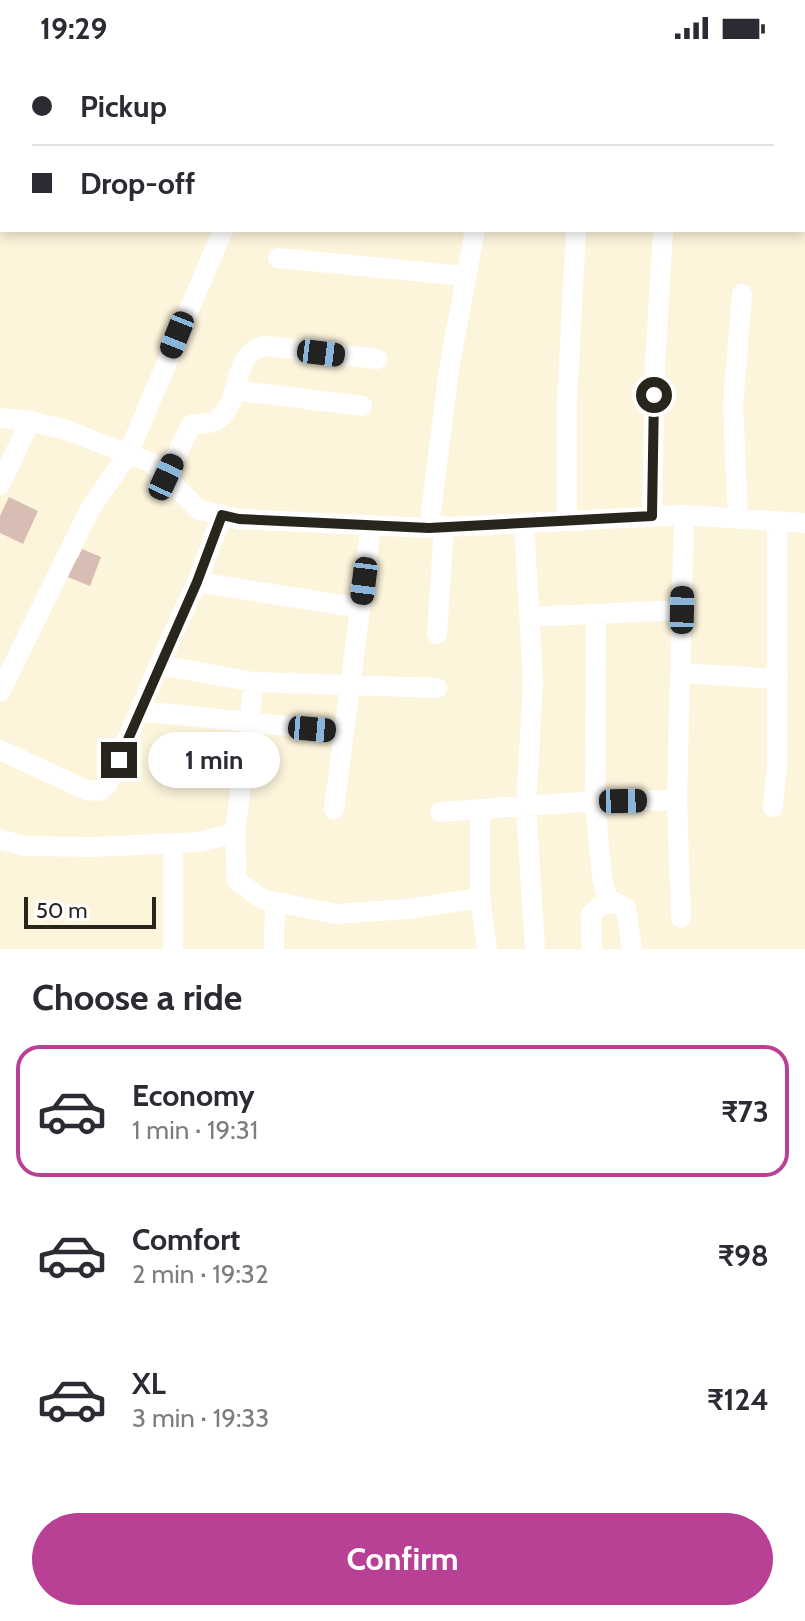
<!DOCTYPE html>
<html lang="en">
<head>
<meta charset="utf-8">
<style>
	:root { --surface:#fff; --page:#f2f2f3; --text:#2b2b33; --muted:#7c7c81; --line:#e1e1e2; --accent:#b94195 }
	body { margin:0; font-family:Cabin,sans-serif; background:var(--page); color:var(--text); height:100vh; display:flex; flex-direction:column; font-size:30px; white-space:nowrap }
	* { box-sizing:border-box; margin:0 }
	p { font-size:26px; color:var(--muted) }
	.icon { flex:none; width:44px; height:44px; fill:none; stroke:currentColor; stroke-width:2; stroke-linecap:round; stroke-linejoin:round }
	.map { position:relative; height:893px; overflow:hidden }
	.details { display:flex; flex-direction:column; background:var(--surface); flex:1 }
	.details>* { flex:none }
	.guide { position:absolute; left:0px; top:0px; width:806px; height:176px; box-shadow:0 4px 12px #0003; display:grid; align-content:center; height:176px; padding:0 32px; background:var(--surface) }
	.scale { position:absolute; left:24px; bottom:20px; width:132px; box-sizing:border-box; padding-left:8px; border:4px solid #28251c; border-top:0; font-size:22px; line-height:28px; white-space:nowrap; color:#28251c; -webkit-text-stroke:6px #fff; paint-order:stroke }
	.end { position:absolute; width:36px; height:36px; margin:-18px; border:10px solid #28251c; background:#fff; box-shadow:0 0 0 4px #fff }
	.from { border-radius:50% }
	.bubble { position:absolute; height:56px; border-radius:28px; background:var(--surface); box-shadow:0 4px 12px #0003; font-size:26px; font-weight:700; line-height:56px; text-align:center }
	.car { position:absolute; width:24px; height:48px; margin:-24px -12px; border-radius:10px; box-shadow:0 0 6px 2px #0007; background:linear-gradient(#222 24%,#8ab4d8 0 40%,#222 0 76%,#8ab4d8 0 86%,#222 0) }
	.guide b { display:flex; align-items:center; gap:28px; height:76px; font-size:30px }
	.guide b+b { border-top:2px solid var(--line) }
	.guide i { width:20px; height:20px; background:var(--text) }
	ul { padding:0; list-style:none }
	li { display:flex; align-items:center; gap:24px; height:132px; margin:0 16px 12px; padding:0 16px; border:4px solid transparent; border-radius:24px }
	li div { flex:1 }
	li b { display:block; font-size:30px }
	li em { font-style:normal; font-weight:700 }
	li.active { border-color:var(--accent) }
	li>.icon { width:72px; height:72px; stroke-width:1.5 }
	h2 { padding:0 32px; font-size:36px; line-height:96px }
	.action { display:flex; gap:16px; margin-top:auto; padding:16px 32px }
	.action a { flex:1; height:92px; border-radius:48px; background:var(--accent); color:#fff; font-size:32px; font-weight:700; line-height:92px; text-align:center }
	.status { display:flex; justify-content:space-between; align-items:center; height:56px; padding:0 40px; background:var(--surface); direction:ltr }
	.status svg { height:22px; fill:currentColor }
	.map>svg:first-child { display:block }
	.building { fill:#d8bdb4 }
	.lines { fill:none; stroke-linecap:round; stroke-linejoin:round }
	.street { stroke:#fff; stroke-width:20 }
	.route { stroke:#28251c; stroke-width:10 }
</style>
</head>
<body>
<div class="status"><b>19:29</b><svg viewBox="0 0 49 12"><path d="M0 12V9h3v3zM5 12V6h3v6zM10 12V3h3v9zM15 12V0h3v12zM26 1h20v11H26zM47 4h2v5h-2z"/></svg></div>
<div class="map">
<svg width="805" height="893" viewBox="0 0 805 893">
	<rect width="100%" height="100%" fill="#fdf4dc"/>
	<path class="building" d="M 9,441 L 38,455 L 23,488 L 0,477 L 0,460 Z
		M 82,493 L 101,501 L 90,530 L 65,520 L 72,502 L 78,502 Z"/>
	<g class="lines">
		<path class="street" d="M 247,0 L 247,2
			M 324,0 L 325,2
			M 400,0 L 401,2
			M 464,0 L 464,2
			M 661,0 L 661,2
			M 505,2 L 505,0
			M 595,2 L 595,0
			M 745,2 L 745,0
			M 278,202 L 465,220
			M 234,334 L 362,350
			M 0,362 L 30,365 L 66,374 L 152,407 L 199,454 L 239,463 L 429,472 L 684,459 L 805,467
			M 166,421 L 191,369 C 198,366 208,369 215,365 C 245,349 228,296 266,290 L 377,303
			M 0,429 L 30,365
			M 222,459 L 197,526 L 159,609 L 254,626 L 235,777 L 237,825 L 262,843 L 335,858 L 409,853 L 480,842
			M 652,460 L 655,309 L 663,174
			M 738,463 L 733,349 L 742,238
			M 567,464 L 567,345 L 576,174
			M 524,467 L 533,626 L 526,751 L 535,893
			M 429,472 L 449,313 L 475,174
			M 197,526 L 360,552
			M 596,558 L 595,745 L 602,822 L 607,842 L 626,852 L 632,893
			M 529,561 L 682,554
			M 437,578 L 444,470
			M 680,617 L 778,623
			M 254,626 L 437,632
			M 0,636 L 90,453 L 128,398 L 223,174
			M 141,655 L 344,676
			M 0,694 L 86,734 L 99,735 L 108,728 L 159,609
			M 773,751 L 777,709 L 777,466
			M 334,753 L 371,469
			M 480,754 L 480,842 L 487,893
			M 440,756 L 595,745 L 677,744
			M 0,783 L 24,790 L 95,791 L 199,786 L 235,777
			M 173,787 L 173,893
			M 681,862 L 677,744 L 684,459
			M 274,893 L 275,846
			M 592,893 L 591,858 L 599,851 L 612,846"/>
	</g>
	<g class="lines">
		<path class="route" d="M 119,704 L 197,526 L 222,459 L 239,463 L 429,472 L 652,460 L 654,339"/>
	</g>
</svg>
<div class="scale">50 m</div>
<i class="end from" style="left:654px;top:339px"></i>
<i class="end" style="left:119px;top:704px"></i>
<div class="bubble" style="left:148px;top:676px;width:132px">1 min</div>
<i class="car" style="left:177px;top:279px;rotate:202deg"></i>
<i class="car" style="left:321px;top:297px;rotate:97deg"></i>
<i class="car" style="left:166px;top:421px;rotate:25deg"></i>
<i class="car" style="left:364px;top:525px;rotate:187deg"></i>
<i class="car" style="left:682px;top:554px;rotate:1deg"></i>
<i class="car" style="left:312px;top:673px;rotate:95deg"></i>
<i class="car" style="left:623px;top:745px;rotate:89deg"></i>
<div class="guide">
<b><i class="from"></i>Pickup</b>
<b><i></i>Drop-off</b>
</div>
</div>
<section class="details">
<h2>Choose a ride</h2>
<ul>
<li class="active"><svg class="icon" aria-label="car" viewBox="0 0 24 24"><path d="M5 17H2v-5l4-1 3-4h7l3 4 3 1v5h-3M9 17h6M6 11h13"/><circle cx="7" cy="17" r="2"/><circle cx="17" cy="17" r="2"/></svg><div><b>Economy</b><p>1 min · 19:31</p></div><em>₹73</em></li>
<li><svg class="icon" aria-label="car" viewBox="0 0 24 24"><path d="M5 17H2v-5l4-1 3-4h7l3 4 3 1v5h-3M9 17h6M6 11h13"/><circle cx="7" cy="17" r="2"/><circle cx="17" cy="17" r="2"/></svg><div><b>Comfort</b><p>2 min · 19:32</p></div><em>₹98</em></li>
<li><svg class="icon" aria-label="car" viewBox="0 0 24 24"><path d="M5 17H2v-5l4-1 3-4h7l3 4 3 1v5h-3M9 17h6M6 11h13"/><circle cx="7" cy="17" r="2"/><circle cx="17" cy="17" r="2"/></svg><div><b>XL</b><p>3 min · 19:33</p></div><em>₹124</em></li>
</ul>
<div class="action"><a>Confirm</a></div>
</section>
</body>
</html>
